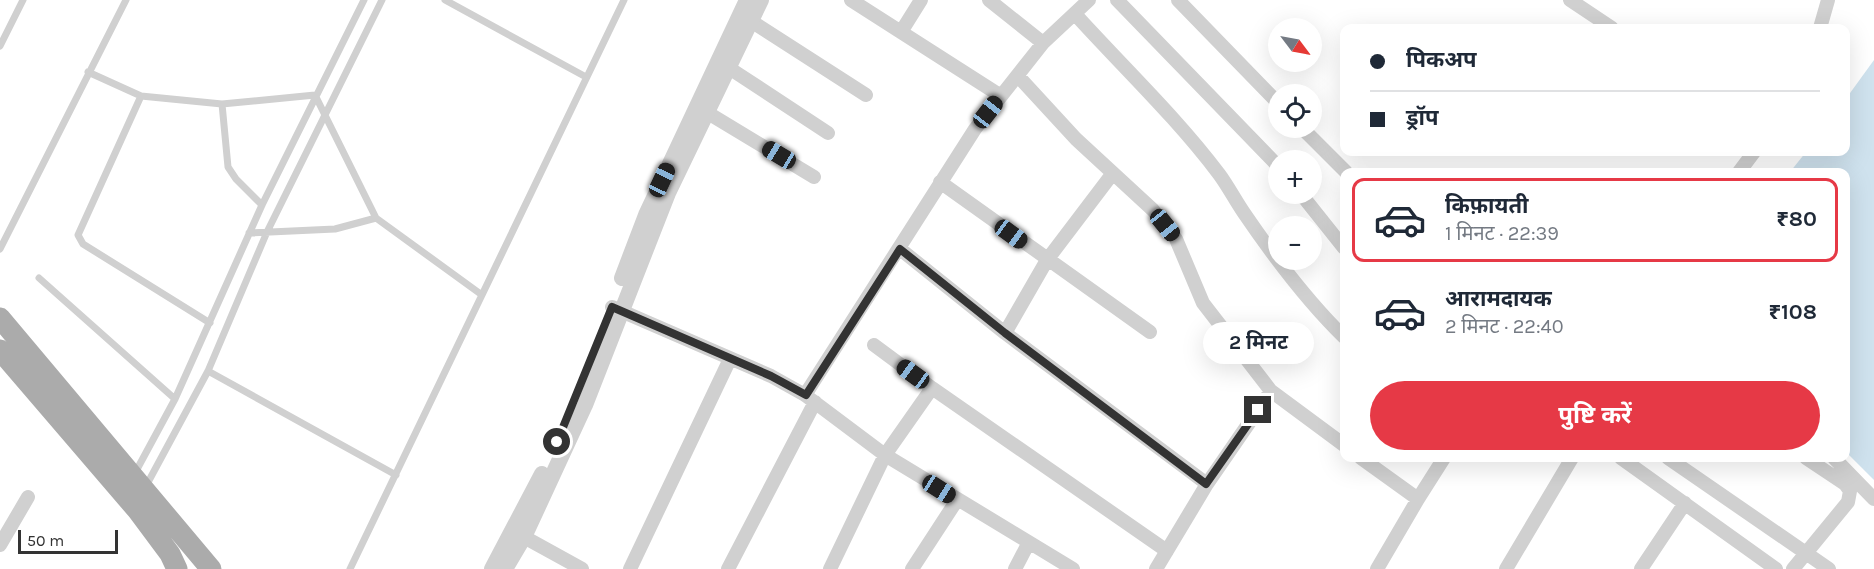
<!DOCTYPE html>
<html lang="hi">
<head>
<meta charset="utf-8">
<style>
	:root { --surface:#fff; --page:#f2f2f3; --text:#1f2937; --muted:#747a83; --line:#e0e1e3; --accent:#e63946 }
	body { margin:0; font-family:Karla,"Noto Sans Devanagari",sans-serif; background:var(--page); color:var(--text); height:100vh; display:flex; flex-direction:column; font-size:22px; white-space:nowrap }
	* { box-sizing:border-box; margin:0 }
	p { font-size:20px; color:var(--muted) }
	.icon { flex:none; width:33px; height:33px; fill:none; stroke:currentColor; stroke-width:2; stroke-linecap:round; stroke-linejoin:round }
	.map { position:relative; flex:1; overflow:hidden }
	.side { position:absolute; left:1340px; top:168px; width:510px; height:294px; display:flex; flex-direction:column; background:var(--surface); border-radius:12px; box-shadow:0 6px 24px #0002 }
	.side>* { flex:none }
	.guide { position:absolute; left:1340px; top:24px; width:510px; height:132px; border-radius:12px; box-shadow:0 6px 24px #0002; display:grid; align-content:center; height:132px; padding:0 30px; background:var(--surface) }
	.needle { width:39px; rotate:122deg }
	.controls { position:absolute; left:1268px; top:18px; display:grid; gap:12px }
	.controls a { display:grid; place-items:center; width:54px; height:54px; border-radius:50%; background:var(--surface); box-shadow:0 6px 24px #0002; font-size:30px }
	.scale { position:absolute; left:18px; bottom:15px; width:100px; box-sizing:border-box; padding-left:6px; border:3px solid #333; border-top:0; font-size:16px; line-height:21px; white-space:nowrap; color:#333; -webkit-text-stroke:4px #fff; paint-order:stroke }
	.end { position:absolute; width:27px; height:27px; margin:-14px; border:8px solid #333; background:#fff; box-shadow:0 0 0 3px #fff }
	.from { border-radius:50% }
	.bubble { position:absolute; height:42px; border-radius:21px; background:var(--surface); box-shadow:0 6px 24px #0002; font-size:20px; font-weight:700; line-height:42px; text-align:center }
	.car { position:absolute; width:18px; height:36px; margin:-18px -9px; border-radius:8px; box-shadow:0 0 4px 2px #0007; background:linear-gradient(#222 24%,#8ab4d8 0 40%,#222 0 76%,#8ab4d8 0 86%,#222 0) }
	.guide b { display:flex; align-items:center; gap:21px; height:57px; font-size:22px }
	.guide b+b { border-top:2px solid var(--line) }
	.guide i { width:15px; height:15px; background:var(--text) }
	ul { padding:10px 0 0; list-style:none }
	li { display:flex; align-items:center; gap:18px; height:84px; margin:0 12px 9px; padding:0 18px; border:3px solid transparent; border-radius:12px }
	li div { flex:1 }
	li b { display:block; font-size:22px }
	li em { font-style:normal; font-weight:700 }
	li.selected { border-color:var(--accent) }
	li>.icon { width:54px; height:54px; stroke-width:1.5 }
	.action { display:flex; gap:12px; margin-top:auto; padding:12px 30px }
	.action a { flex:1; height:69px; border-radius:36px; background:var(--accent); color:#fff; font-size:24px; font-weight:700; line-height:69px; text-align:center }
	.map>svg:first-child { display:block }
	.water { fill:#cfe2ee }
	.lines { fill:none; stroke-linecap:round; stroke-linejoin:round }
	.service { stroke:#d0d0d0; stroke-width:7 }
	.minor { stroke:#d0d0d0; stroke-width:14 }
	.tertiary { stroke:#d0d0d0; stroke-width:16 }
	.primary { stroke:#ababab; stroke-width:21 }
	.route { stroke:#333; stroke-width:8 }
</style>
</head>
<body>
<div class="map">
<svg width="1874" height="569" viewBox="0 0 1874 569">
	<rect width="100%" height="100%" fill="#fff"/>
	<path class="water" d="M 1874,60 L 1874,480 L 1845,451 L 1845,172 L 1790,172 L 1806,152 L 1845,152 L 1845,100 Z"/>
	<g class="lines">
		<path class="service" d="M 445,0 L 586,77
			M 0,46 L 23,0
			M 88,72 L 141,96 L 222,104 L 315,95 L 376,218
			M 141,96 L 78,235 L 83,244 L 210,323
			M 222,104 L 228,167 L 236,179 L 262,205
			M 249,233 L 335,229 L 376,218 L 482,295
			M 0,249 L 126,0
			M 39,278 L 175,399
			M 208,371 L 396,475
			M 135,473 L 175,399 L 262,205 L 364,0
			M 146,486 L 208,371 L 267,232 L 382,0
			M 350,569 L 624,0"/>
		<path class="minor" d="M 851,0 L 1001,96
			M 989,0 L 1043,43
			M 1117,0 L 1278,166
			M 1178,0 L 1278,103
			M 1570,0 L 1612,28
			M 1075,14 C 1123,67 1176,117 1219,174 C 1228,186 1235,200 1244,213 C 1274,257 1306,300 1344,337
			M 751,21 L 866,95
			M 1820,28 L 1828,0
			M 901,32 L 921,0
			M 729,68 L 828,133
			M 1018,76 L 1076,139 L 1153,210 L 1176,239 L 1203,303 L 1271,391 L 1344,445
			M 698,107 L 814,177
			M 1302,128 L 1346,172
			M 1739,172 L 1754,152
			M 940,182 L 1150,332
			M 1301,194 L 1344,248
			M 900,249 L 1005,333 L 1207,484
			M 612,307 L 771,376 L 805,395 L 885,455 L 1073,569
			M 1005,333 L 1047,260 L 1113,173
			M 874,345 L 932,388
			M 805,395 L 975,129 L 1043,43 L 1089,0
			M 1361,458 L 1418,499 L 1444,458
			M 1621,458 L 1776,569
			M 1668,458 L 1829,569
			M 1834,458 L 1874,499
			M 524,537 L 582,569
			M 0,545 L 28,497
			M 630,569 L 730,359
			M 728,569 L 815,402
			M 830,569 L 885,455 L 932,388 L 1167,551
			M 912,569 L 957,500
			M 1015,569 L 1028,544
			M 1156,569 L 1207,484 L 1271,391
			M 1377,569 L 1418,499
			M 1506,569 L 1572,458
			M 1641,569 L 1685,503
			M 1793,569 L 1848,502 L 1850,491 L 1845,484 L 1806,458"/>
		<path class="tertiary" d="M 622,278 L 646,215 L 747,0
			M 492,569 L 542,474
			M 505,569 L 524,537 L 585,405 L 668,193 L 761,0"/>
		<path class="primary" d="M 0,318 L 211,569
			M 0,350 L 138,511 L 170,554 L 177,569"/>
	</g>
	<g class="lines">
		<path class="route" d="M 557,442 L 612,307 L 771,376 L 806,395 L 900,249 L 1005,333 L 1206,484 L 1258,410"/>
	</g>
</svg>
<div class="controls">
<a><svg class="needle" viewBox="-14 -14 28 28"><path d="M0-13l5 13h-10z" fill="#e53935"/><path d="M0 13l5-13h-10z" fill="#747a83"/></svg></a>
<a><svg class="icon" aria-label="locate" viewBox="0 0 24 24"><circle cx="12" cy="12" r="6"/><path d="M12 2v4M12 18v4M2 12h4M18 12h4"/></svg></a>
<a>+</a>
<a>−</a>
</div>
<div class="scale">50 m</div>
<i class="end from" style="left:557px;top:442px"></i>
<i class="end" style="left:1258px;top:410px"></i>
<div class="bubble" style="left:1203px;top:322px;width:111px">2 मिनट</div>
<i class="car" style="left:988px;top:112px;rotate:38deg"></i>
<i class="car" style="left:779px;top:155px;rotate:301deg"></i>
<i class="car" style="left:662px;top:180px;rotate:25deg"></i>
<i class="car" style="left:1165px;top:225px;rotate:141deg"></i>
<i class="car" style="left:1011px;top:234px;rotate:126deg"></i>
<i class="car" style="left:913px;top:374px;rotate:306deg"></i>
<i class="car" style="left:939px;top:489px;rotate:122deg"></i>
<div class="guide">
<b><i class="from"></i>पिकअप</b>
<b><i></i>ड्रॉप</b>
</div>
<section class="side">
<ul>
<li class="selected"><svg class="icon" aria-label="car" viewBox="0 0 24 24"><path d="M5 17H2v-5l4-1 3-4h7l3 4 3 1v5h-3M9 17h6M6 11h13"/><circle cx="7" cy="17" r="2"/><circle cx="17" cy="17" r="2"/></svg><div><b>किफ़ायती</b><p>1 मिनट · 22:39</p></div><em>₹80</em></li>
<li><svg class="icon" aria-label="car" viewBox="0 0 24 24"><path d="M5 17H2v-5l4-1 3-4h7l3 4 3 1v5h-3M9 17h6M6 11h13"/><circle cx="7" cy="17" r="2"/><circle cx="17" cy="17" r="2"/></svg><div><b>आरामदायक</b><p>2 मिनट · 22:40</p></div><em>₹108</em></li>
</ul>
<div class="action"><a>पुष्टि करें</a></div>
</section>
</div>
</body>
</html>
